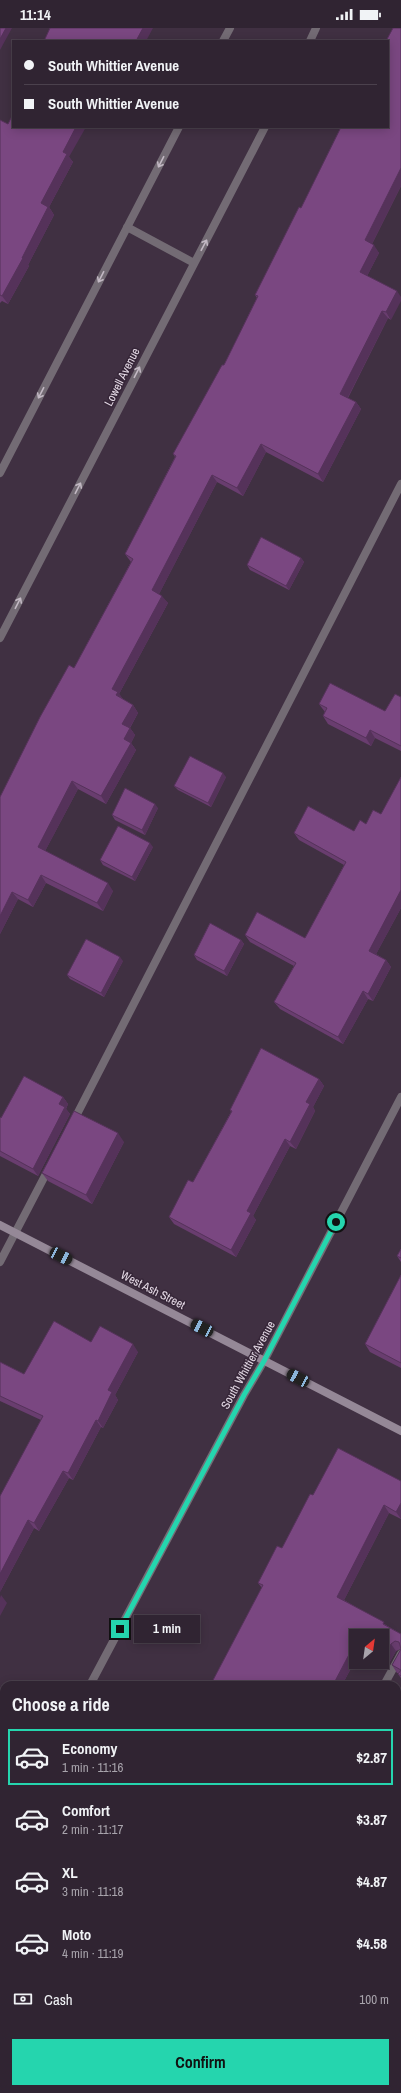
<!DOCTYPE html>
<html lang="en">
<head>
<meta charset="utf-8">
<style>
	:root { --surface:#302432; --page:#382c3a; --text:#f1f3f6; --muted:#a8a4ac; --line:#4b414d; --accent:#25d5ae }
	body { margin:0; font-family:"Archivo Narrow",sans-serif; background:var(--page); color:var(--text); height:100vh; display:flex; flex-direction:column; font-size:15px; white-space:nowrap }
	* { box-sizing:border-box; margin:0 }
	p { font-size:13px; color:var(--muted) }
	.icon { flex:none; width:22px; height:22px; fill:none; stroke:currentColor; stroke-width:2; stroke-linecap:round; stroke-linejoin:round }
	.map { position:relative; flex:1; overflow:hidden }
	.drawer { position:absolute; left:0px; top:1653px; width:401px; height:412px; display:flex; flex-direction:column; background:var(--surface); border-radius:12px 12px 0 0; box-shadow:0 2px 10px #0003,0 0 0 1px var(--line) }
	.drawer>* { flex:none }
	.banner { position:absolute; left:12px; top:12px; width:377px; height:88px; border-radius:0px; box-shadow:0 2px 10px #0003,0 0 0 1px var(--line); display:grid; align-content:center; height:88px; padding:0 12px; background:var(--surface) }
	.needle { width:26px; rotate:29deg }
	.tools { position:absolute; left:349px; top:1601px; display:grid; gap:8px }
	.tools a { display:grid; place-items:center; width:40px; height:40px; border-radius:0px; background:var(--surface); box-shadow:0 2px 10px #0003,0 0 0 1px var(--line); font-size:20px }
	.end { position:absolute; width:18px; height:18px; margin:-9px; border:5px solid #25d5ae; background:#111; box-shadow:0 0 0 2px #111 }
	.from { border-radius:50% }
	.bubble { position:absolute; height:28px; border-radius:0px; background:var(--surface); box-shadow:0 2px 10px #0003,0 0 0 1px var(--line); font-size:13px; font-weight:800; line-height:28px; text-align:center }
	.car { position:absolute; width:12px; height:24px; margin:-12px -6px; border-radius:5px; box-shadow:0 0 3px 1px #0007; background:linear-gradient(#222 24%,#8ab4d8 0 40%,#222 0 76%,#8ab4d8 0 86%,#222 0) }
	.banner b { display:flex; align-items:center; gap:14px; height:38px; font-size:15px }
	.banner b+b { border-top:1px solid var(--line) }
	.banner i { width:10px; height:10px; background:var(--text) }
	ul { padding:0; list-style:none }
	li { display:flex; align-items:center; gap:12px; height:56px; margin:0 8px 6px; padding:0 4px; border:2px solid transparent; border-radius:0px }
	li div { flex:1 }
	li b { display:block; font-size:15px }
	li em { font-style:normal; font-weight:800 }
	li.current { border-color:var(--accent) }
	li>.icon { width:36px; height:36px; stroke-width:1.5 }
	h2 { padding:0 12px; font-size:18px; line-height:48px }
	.pay { display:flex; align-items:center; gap:10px; height:44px; padding:0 12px; font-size:15px }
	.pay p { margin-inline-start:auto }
	.primary-button { display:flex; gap:8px; margin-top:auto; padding:8px 12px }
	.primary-button a { flex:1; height:46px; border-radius:0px; background:var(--accent); color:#111; font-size:16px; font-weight:800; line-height:46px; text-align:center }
	.status { display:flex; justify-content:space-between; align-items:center; height:28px; padding:0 20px; background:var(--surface); direction:ltr }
	.status svg { height:11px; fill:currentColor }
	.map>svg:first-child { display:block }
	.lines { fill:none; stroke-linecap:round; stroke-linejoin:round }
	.lane { stroke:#736b74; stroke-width:8 }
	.street { stroke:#736b74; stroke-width:8 }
	.secondary { stroke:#958897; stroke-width:8 }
	.wall { fill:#693d6f }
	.shaded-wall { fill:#55325a }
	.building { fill:#7a4781; stroke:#55325a }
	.oneway { stroke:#c2b8c3 }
	.route { stroke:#25d5ae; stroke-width:5 }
	.labels { text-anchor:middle; stroke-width:3; stroke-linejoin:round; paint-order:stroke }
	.street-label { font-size:12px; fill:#e4d9e5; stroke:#362638 }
</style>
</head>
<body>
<div class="status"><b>11:14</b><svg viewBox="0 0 49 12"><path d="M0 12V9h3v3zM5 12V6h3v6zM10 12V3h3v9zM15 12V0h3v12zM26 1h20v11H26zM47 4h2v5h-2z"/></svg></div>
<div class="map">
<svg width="401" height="2065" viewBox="0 0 401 2065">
	<rect width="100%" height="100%" fill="#403042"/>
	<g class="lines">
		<path class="lane" d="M 73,1094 L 401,456
			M 0,1234 L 49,1140
			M 384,1657 L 401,1626
			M 168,2065 L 170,2061"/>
		<path class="street" d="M 223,13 L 230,0
			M 310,13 L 316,0
			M 127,199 L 194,235
			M 0,445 L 179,99
			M 0,610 L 265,99
			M 90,1657 L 244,1367 L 264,1333 L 401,1069
			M 0,1826 L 4,1818"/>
		<path class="secondary" d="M 0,1197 L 401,1403"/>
	</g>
	<path class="wall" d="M 401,0 L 401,158 L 372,216 L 379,225 L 367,248 L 391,292 L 388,290 L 348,370 L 356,374 L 361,381 L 323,454 L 266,424 L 243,468 L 217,454 L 159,566 L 168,575 L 119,666 L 123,671 L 133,677 L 138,685 L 130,700 L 135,707 L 131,715 L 136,722 L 106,776 L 78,761 L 45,823 L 113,863 L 103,883 L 46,855 L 33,879 L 18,871 L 0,906 L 0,769 L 74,640 L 131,534 L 125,526 L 175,429 L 173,426 L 224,337 L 257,270 L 255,267 L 301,180 L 388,99 Z
		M 0,92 L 69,129 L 73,134 L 49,179 L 54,187 L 28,237 L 29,238 L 8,276 L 2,273 L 0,275 Z
		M 301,530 L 304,534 L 289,562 L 250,542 L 247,537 Z
		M 401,669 L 401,723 L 375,710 L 371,718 L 328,696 L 323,688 L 325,684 L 319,676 L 385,683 Z
		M 226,749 L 211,779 L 178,762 L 174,758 Z
		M 401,749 L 401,880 L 376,926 L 386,932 L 391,939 L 373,973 L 368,971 L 343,1016 L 280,981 L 274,974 L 294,938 L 250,914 L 245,907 L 305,910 L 344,837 L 299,812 L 294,805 L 354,803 L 381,786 Z
		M 158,780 L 145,807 L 115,792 L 112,787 Z
		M 153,819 L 135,853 L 103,837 L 100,832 Z
		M 241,912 L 244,916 L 227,948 L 197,932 L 194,927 Z
		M 123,933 L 104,969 L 70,951 L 67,947 Z
		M 319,1051 L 324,1058 L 313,1079 L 315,1083 L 296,1121 L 290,1118 L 253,1188 L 256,1192 L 236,1229 L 174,1196 L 169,1189 L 193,1154 L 231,1084 L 230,1082 Z
		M 63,1069 L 68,1076 L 66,1081 L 70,1086 L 38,1148 L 0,1128 L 0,1089 L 1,1090 Z
		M 124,1114 L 92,1176 L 48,1153 L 42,1145 Z
		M 401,1221 L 401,1234 L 397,1228 Z
		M 401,1247 L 401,1340 L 370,1324 L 365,1316 Z
		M 91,1314 L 138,1324 L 115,1367 L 118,1372 L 103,1400 L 101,1399 L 73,1452 L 69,1450 L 39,1503 L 34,1500 L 0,1564 L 41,1392 L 0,1373 L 0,1334 L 24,1346 Z
		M 401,1453 L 401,1491 L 389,1485 L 344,1572 L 401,1606 L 401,1650 L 398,1646 L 399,1645 L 397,1645 L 392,1637 L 401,1621 L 396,1623 L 387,1639 L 377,1634 L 382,1634 L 382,1608 L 356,1608 L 356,1631 L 342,1657 L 212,1657 L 211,1656 L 262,1560 L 258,1555 L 282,1520 L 313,1467 Z
		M 401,1663 L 401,1845 L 397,1843 L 397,1783 L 400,1779 L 397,1777 L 397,1670 Z
		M 401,1871 L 401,2016 L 397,2023 L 397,1891 L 401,1884 L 397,1879 Z
		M 78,2061 L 118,2061 L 116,2065 L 85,2065 Z"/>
	<path class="shaded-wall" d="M 6,0 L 12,0 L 0,22 L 0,11 Z
		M 143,0 L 153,0 L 146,13 L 136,13 Z
		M 76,99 L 86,99 L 69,129 L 73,134 L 49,179 L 54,187 L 28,237 L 29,238 L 8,276 L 2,268 L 22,230 L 41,175 L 63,124 Z
		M 401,140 L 401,158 L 370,220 L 365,212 Z
		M 374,217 L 379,225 L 365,252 L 360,244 Z
		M 397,263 L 401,269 L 401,273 L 391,292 L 386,284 Z
		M 382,283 L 388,290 L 346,373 L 340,366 Z
		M 356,374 L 361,381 L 323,454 L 318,446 Z
		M 261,416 L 266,424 L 243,468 L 237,460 Z
		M 212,447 L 217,454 L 157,570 L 152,562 Z
		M 301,530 L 304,534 L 289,562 L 286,558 Z
		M 162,568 L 168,575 L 119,666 L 123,671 L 116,667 L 112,661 Z
		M 133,677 L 138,685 L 128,703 L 122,696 Z
		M 130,700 L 135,707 L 131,715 L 136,722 L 106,776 L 101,768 L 124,711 Z
		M 370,702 L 375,710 L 371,718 L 366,710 Z
		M 223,745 L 226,749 L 211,779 L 208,775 Z
		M 72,753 L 78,761 L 43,827 L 38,819 Z
		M 155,776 L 158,780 L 145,807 L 142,802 Z
		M 150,815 L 153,819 L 135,853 L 132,849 Z
		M 41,847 L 46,855 L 33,879 L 28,872 Z
		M 108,855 L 113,863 L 103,883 L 97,875 Z
		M 401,862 L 401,880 L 374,930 L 369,923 Z
		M 12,864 L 18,871 L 0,906 L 0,888 Z
		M 241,912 L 244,916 L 227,948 L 224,943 Z
		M 120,929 L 123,933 L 104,969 L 101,965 Z
		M 386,932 L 391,939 L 373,973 L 368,966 Z
		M 363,963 L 368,971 L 343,1016 L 338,1009 Z
		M 319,1051 L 324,1058 L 313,1079 L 315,1083 L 296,1121 L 290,1114 L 306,1074 Z
		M 63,1069 L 68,1076 L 66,1081 L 70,1086 L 38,1148 L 33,1141 L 59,1076 Z
		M 118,1105 L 124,1114 L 92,1176 L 86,1167 Z
		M 285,1111 L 290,1118 L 253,1188 L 256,1192 L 236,1229 L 231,1222 L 247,1183 Z
		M 133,1316 L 138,1324 L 115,1367 L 118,1372 L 103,1400 L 98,1393 L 108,1362 Z
		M 96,1392 L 101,1399 L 73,1452 L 68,1445 Z
		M 63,1443 L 69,1450 L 39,1503 L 34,1495 Z
		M 401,1475 L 401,1491 L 396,1484 Z
		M 384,1477 L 389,1485 L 342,1576 L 337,1569 Z
		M 28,1492 L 34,1500 L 0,1564 L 0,1546 Z
		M 1,1567 L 7,1575 L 0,1588 L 0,1570 Z
		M 391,1616 L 396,1623 L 387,1639 L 382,1632 Z
		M 354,1617 L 356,1619 L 356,1631 L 342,1657 L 333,1657 Z
		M 401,1982 L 401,1995 L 397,1989 Z
		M 401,1999 L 401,2016 L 397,2023 L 397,2006 Z
		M 49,2061 L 58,2061 L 56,2065 L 47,2065 Z
		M 108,2061 L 118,2061 L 116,2065 L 106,2065 Z
		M 365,2061 L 374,2061 L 372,2065 L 363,2065 Z"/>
	<path class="building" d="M 0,0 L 6,0 L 0,11 Z
		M 50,0 L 143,0 L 136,13 L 44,13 Z
		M 393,0 L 401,0 L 401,140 L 365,212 L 374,217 L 360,244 L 397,263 L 386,284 L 382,283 L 340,366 L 356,374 L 318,446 L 261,416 L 237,460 L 212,447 L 152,562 L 162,568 L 112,661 L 118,664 L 116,667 L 133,677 L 122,696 L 130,700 L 124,711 L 131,715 L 101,768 L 72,753 L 38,819 L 108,855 L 97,875 L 41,847 L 28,872 L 12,864 L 0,888 L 0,769 L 40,689 L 69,637 L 74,640 L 133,531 L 125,526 L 176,428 L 173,426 L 222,337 L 224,337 L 258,268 L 255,267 L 299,179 L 301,180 L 341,99 L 388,99 L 388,13 L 386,13 Z
		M 13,86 L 13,99 L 76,99 L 63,124 L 67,126 L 41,175 L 48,179 L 22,230 L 23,230 L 2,268 L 0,267 L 0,92 L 8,96 Z
		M 261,509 L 301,530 L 286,558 L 247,537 Z
		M 330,655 L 385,683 L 395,666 L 401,669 L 401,718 L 370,702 L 366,710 L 323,688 L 327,680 L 319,676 Z
		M 190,728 L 223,745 L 208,775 L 174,758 Z
		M 401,749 L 401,862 L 369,923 L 386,932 L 368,966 L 363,963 L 338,1009 L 274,974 L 296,935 L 245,907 L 257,884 L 305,910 L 346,834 L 294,805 L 308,778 L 354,803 L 360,792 L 366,796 L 373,782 L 381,786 Z
		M 125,760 L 155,776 L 142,802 L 112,787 Z
		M 118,798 L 150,815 L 132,849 L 100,832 Z
		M 210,895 L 241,912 L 224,943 L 194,927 Z
		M 86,911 L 120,929 L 101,965 L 67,947 Z
		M 261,1020 L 319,1051 L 306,1074 L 310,1076 L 290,1114 L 285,1111 L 247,1183 L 251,1185 L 231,1222 L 169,1189 L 188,1152 L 193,1154 L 232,1083 L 230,1082 Z
		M 24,1048 L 63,1069 L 59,1076 L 65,1079 L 33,1141 L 0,1123 L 0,1089 L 1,1090 Z
		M 74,1083 L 118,1105 L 86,1167 L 42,1145 Z
		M 401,1221 L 401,1230 L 397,1228 Z
		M 401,1247 L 401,1335 L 365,1316 Z
		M 54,1293 L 91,1314 L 100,1298 L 133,1316 L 108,1362 L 112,1364 L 98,1393 L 96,1392 L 68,1445 L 63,1443 L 34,1495 L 28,1492 L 0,1546 L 0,1468 L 43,1388 L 0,1368 L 0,1334 L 24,1346 Z
		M 338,1420 L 401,1453 L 401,1475 L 396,1484 L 384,1477 L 337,1569 L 384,1594 L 383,1596 L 401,1606 L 401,1648 L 398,1646 L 401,1642 L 392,1637 L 401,1621 L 399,1614 L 395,1613 L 391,1616 L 382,1632 L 382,1608 L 356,1608 L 356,1618 L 354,1617 L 333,1657 L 212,1657 L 211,1656 L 263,1557 L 258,1555 L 277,1518 L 282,1520 L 310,1466 L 313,1467 Z
		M 401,1663 L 401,1775 L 397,1772 L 397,1670 Z
		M 401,1776 L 401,1840 L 397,1838 L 397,1783 Z
		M 401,1871 L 401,1881 L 397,1878 Z
		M 401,1884 L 401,1976 L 399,1979 L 401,1980 L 401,1982 L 397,1989 L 397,1891 Z
		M 397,1989 L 401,1991 L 401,1999 L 397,2006 Z
		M 4,2042 L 4,2061 L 49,2061 L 47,2065 L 0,2065 L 0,2049 Z
		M 87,2061 L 108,2061 L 106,2065 L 94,2065 Z
		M 293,2061 L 365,2061 L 363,2065 L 291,2065 Z"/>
	<defs><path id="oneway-shaft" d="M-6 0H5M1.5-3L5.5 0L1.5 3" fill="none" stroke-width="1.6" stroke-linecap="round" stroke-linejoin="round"/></defs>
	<g class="oneway">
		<use href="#oneway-shaft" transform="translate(161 134) rotate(117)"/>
		<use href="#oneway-shaft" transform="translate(204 217) rotate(-62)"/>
		<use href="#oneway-shaft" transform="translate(101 249) rotate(117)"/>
		<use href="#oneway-shaft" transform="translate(137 344) rotate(-63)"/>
		<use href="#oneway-shaft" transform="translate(41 365) rotate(117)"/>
		<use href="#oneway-shaft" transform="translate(78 460) rotate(-63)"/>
		<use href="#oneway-shaft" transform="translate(18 575) rotate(-63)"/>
	</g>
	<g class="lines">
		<path class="route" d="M 120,1601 L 244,1367 L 264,1333 L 336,1194"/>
	</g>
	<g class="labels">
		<g class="street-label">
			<text transform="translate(122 349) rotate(-63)" y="4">Lowell Avenue</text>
			<text transform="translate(153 1262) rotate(27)" y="4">West Ash Street</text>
			<text transform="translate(248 1337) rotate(-61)" y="4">South Whittier Avenue</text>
		</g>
	</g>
</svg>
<div class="tools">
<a><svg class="needle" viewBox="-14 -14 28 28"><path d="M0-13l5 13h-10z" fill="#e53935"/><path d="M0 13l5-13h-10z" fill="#a8a4ac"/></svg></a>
</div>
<i class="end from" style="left:336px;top:1194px"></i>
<i class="end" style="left:120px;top:1601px"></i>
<div class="bubble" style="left:134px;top:1587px;width:66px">1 min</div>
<i class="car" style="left:61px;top:1228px;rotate:117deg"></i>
<i class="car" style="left:202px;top:1300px;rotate:297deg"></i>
<i class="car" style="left:298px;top:1350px;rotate:298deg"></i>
<div class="banner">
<b><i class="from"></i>South Whittier Avenue</b>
<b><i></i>South Whittier Avenue</b>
</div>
<section class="drawer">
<h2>Choose a ride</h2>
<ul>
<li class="current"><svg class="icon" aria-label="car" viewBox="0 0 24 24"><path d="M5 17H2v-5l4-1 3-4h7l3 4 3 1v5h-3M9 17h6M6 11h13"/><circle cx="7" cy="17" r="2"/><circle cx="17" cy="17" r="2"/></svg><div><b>Economy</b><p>1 min · 11:16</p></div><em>$2.87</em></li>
<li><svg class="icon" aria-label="car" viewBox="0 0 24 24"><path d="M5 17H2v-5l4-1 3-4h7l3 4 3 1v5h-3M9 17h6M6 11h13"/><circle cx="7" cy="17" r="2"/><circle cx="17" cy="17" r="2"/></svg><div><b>Comfort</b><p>2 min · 11:17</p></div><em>$3.87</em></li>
<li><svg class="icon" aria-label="car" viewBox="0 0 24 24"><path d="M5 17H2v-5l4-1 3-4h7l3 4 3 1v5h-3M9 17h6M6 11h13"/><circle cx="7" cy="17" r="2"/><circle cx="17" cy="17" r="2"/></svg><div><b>XL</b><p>3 min · 11:18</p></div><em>$4.87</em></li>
<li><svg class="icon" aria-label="car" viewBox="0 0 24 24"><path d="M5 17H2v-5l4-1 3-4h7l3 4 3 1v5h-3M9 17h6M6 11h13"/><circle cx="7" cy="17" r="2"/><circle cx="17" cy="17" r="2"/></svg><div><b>Moto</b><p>4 min · 11:19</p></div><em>$4.58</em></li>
</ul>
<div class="pay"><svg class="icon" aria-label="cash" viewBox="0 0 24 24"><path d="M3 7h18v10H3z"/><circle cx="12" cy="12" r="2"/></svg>Cash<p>100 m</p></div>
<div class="primary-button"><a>Confirm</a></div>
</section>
</div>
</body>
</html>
